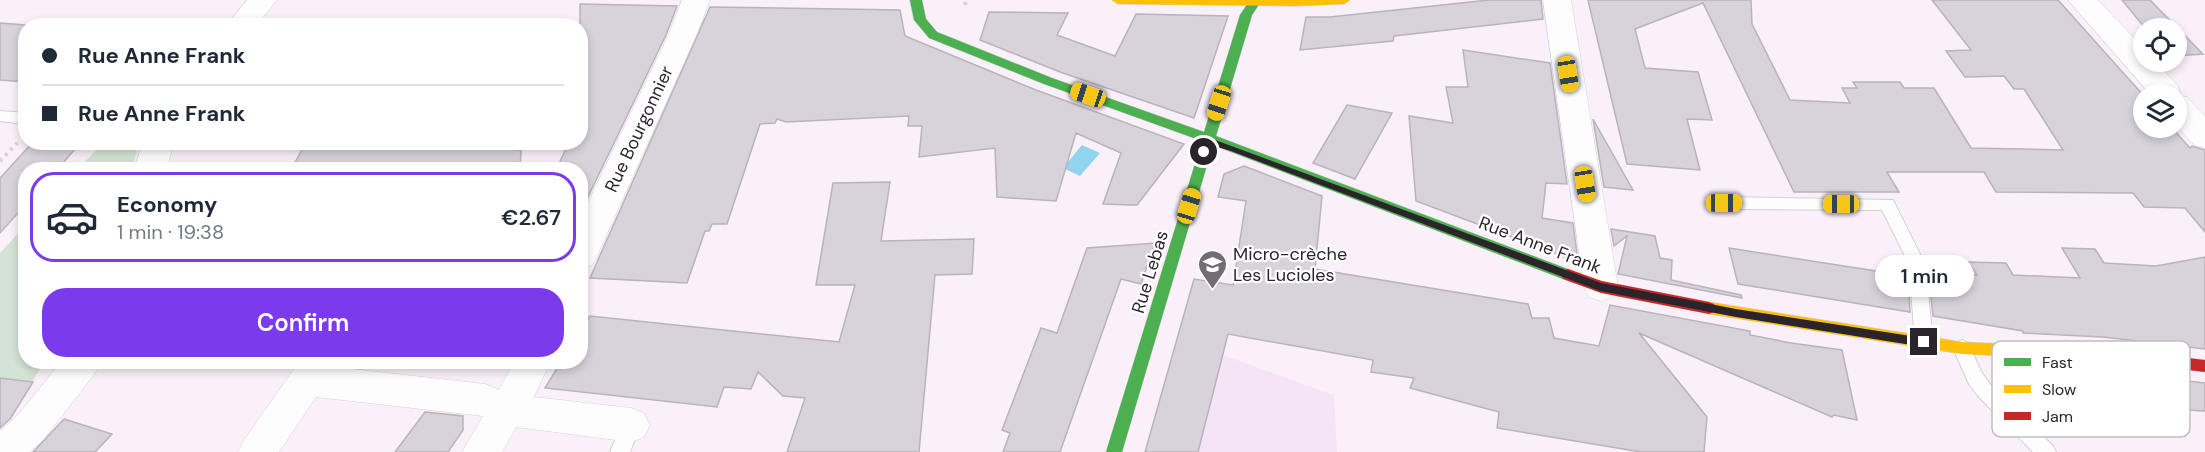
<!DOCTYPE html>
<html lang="en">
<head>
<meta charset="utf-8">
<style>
	:root { --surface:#fff; --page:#f2f2f3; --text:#1f2937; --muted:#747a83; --line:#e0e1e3; --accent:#7c3aed }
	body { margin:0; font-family:"DM Sans",sans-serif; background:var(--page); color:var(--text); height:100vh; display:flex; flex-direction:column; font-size:22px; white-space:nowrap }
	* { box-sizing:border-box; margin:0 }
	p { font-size:20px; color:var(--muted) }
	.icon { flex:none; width:33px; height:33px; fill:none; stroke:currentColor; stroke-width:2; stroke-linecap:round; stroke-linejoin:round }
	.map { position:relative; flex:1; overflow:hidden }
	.side { position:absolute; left:18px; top:162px; width:570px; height:207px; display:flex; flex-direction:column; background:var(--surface); border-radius:24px; box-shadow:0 3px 9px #0003 }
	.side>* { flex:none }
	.hud { position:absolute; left:18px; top:18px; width:570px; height:132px; border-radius:24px; box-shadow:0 3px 9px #0003; display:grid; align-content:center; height:132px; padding:0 24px; background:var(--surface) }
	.buttons { position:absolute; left:2133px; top:18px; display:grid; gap:12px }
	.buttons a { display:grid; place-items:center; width:54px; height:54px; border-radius:50%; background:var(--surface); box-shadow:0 3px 9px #0003; font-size:30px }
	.end { position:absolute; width:27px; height:27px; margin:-14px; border:8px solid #2b252b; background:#fff; box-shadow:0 0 0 3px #fff }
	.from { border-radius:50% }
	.bubble { position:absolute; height:42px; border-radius:21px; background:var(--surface); box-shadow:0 3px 9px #0003; font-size:20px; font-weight:600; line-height:42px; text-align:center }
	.car { position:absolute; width:18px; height:36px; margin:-18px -9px; border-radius:8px; box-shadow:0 0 4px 2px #0007; background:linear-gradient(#f5c518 24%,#345 0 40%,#f5c518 0 76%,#345 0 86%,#f5c518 0) }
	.hud b { display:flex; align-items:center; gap:21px; height:57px; font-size:22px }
	.hud b+b { border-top:2px solid var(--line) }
	.hud i { width:15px; height:15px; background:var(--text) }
	ul { padding:10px 0 0; list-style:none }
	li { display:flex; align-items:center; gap:18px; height:90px; margin:0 12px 9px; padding:0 12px; border:3px solid transparent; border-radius:24px }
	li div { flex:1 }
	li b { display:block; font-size:22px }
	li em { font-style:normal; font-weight:600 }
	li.current { border-color:var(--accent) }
	li>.icon { width:54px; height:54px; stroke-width:1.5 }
	.cta { display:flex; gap:12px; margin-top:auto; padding:12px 24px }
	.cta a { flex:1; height:69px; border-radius:24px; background:var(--accent); color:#fff; font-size:24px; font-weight:600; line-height:69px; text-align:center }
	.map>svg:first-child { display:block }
	.built { fill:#f5e4f5 }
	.green { fill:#d4e4d4 }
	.water { fill:#90d5ed }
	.building { fill:#d8d2da; stroke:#bab3bb; stroke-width:1.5 }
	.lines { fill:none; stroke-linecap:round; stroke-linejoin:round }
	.lane-casing { stroke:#d6ced6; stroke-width:2 }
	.street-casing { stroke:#d6ced6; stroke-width:1 }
	.fast-casing { stroke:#d6ced6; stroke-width:1 }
	.slow-casing { stroke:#d6ced6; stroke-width:1 }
	.jam-casing { stroke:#d6ced6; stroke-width:1 }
	.path { stroke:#d6d4d6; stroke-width:4; stroke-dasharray:3 4.5; stroke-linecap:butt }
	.lane { fill:#fefdfe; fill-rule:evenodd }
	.street { fill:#fefdfe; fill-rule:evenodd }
	.fast { fill:#4caf50; fill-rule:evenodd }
	.slow { fill:#ffc107; fill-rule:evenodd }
	.jam { fill:#c62828; fill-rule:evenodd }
	.route { fill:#2b252b }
	.labels { text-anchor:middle; stroke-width:4.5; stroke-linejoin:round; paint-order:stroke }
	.street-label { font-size:18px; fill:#2b252b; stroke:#fff }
	.poi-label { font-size:18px; fill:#2b252b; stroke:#fff; text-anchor:start }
	.key { fill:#fff; stroke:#bfbebf; stroke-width:1.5 }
	.key-label { font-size:16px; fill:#2b252b }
</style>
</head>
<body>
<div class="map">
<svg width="2205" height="452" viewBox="0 0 2205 452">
	<rect width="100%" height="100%" fill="#faf0fa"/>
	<path class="built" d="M 1181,326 L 1227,334 L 1223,355 L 1334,395 L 1337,452 L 1145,452 Z"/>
	<path class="green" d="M 104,142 L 139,143 L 132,169 L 78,169 Z
		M 25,226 L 26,362 L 44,362 L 19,404 L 0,421 L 0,253 Z"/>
	<path class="water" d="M 1082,145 L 1100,153 L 1080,176 L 1063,168 Z"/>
	<path class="building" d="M 1489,0 L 1541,0 L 1543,19 L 1394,36 L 1393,41 L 1300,50 L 1306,17 L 1330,17 Z
		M 1588,0 L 1751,0 L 1752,24 L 1790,100 L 1850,103 L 1842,88 L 1857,88 L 1853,82 L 1900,82 L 1904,88 L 1934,88 L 1971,148 L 2063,150 L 2024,89 L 2014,89 L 2004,76 L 1965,77 L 1946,51 L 1971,50 L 1932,0 L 2058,0 L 2144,96 L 2144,128 L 2172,128 L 2190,148 L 2192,146 L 2205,150 L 2205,232 L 2185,208 L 2144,207 L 2133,193 L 1996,192 L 1984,172 L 1887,172 L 1899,192 L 1794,192 L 1703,3 L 1635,29 L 1645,68 L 1698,72 L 1712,120 L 1687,119 L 1700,170 L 1627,164 Z
		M 2122,0 L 2150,0 L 2203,54 L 2176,56 L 2176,28 L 2145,28 Z
		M 580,4 L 677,6 L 666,35 L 585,203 L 580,201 L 580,170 L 556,170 L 569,142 L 580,142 Z
		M 710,7 L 900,10 L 905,36 L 1036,90 L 1184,144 L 1137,205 L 1130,205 L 1103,204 L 1121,153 L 1076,133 L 1056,201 L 997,197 L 995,148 L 919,157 L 922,126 L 908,126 L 909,116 L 786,122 L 777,119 L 775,123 L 760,124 L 727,224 L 712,224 L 709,231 L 705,231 L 687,283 L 590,278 Z
		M 989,12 L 1068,13 L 1057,35 L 1115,56 L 1136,14 L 1228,16 L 1194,118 L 1060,72 L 980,40 Z
		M 0,23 L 26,25 L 26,82 L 0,80 Z
		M 1463,50 L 1550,63 L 1567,184 L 1546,183 L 1542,218 L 1573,223 L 1578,262 L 1416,201 L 1409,116 L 1453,123 L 1446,87 L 1468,87 Z
		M 1347,105 L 1392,113 L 1355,179 L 1313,163 Z
		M 1593,119 L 1633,190 L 1604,187 Z
		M 33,142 L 81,142 L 57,170 L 26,170 L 26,204 L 0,233 L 0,178 Z
		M 306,142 L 423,142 L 521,150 L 520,170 L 291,170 Z
		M 1244,166 L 1322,196 L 1315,269 L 1528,304 L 1532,318 L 1549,318 L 1554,338 L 1599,346 L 1610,305 L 1750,331 L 1750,335 L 1791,343 L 1842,350 L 1857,420 L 1834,415 L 1832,417 L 1639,333 L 1707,417 L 1704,452 L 1641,452 L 1497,428 L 1499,412 L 1410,388 L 1414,378 L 1371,372 L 1373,360 L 1228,334 L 1198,452 L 1145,452 L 1194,279 L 1233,285 L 1246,201 L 1218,197 L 1224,174 Z
		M 890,182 L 881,241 L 974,239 L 972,274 L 935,275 L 919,452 L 787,452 L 805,398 L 783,396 L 758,372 L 751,389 L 724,387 L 717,407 L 545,388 L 561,362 L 580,362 L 580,330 L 590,316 L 839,342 L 855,285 L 816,285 L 833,183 Z
		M 1611,229 L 1655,236 L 1660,258 L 1672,260 L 1671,280 L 1741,295 L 1742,298 L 1618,274 L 1627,236 L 1614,246 Z
		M 1155,243 L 1141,284 L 1121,279 L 1060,452 L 1003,452 L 1010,433 L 1002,430 L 1041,328 L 1057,333 L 1087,248 Z
		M 1729,248 L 1908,276 L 1910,312 L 1738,284 Z
		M 2062,248 L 2095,249 L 2104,263 L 2156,266 L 2205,257 L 2205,349 L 2103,337 L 2023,333 L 2023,331 L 1933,316 L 1929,279 L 1946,282 L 1942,273 L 1977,275 L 1968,262 L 2006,263 L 2013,275 L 2080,278 Z
		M 2121,373 L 2205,383 L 2205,411 L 2132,407 L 2117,376 Z
		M 0,378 L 33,382 L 10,419 L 0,428 Z
		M 425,412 L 463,416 L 463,430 L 448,452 L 395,452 Z
		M 64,419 L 112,434 L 95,452 L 33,452 Z"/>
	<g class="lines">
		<defs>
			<path id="lane" d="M 0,111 L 26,113 L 26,124 L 0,121 Z
				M 1724,197 L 1893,200 L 1925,264 L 1933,342 L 1930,347 L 1924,349 L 1918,347 L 1915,342 L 1909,264 L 1882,210 L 1724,209 L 1718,207 L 1716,203 L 1718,199 Z
				M 1962,340 L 1968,343 L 1982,373 L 1990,384 L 2053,446 L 2056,452 L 2033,452 L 1978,396 L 1969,384 L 1953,348 L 1956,343 Z
				M 631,417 L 638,419 L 640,425 L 630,452 L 610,452 L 624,419 Z"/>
			<path id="street" d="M 247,0 L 277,0 L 256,26 L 226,26 Z
				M 682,0 L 710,0 L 696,36 L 597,256 L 592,265 L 580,269 L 580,219 L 668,36 Z
				M 1543,0 L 1571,0 L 1618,287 L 1613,297 L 1601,301 L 1589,297 L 1584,287 Z
				M 2068,0 L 2098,0 L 2144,49 L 2144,62 L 2155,62 L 2178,86 L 2181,96 L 2187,97 L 2205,117 L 2205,148 L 2194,145 L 2176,125 L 2176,94 L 2150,94 Z
				M 143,142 L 174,142 L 166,170 L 134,170 Z
				M 61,362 L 100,362 L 95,373 L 44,439 L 30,452 L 0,452 L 0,431 L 18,415 Z
				M 514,362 L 550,362 L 534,397 L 631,408 L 644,413 L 650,425 L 644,437 L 631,442 L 516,427 L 502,452 L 462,452 L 483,416 L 316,397 L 279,452 L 238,452 L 244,440 L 294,369 L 307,364 L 485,384 L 499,390 Z"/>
			<path id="fast" d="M 910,0 L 922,0 L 926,19 L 937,32 L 1052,78 L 1204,132 L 1240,15 L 1250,0 L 1262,0 L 1252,15 L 1216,136 L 1573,271 L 1575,275 L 1573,279 L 1563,279 L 1213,145 L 1122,452 L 1106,452 L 1202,141 L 1044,84 L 929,38 L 914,20 Z"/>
			<path id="slow" d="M 1112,0 L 1350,0 L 1344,4 L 1295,6 L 1118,4 Z
				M 1709,302 L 1962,342 L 2058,346 L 2063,348 L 2065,352 L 2063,356 L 2058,358 L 1962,354 L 1709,314 L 1704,312 L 1702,308 L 1704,304 Z"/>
			<path id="jam" d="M 1568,269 L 1602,281 L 1709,302 L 1714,304 L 1716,308 L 1714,312 L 1709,314 L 1601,293 L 1563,279 L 1561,275 L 1563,271 Z
				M 2058,346 L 2103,348 L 2205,360 L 2205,372 L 2103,360 L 2058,358 L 2053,356 L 2051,352 L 2053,348 Z"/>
		</defs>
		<use href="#lane" class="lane-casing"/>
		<use href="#street" class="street-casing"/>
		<use href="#fast" class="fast-casing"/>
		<use href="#slow" class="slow-casing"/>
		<use href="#jam" class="jam-casing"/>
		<path class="path" d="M 965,5 L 966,0
			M 0,161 L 20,140"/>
		<use href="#lane" class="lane"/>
		<use href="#street" class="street"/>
		<use href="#fast" class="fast"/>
		<use href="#slow" class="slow"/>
		<use href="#jam" class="jam"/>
	</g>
	<path class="route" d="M 1207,137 L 1601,283 L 1736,309 L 1924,338 L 1929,342 L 1924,347 L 1736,317 L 1600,291 L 1231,151 L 1211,145 L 1208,154 L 1201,154 L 1203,140 Z"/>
	<defs>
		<symbol id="school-pin" viewBox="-11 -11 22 30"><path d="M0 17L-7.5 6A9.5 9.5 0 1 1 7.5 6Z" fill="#736c73" stroke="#fff"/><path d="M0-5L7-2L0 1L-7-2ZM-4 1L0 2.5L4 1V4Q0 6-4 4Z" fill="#fff"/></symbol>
	</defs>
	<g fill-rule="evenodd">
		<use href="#school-pin" x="1196" y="248" width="33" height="45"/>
	</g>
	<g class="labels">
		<g class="street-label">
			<text transform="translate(639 129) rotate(-65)" y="6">Rue Bourgonnier</text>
			<text transform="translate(1540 245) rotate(21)" y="6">Rue Anne Frank</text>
			<text transform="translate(1150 272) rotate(-73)" y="6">Rue Lebas</text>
		</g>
		<g class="poi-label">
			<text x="1233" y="260">Micro-crèche<tspan x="1233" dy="21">Les Lucioles</tspan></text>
		</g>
	</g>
	<rect x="1992" y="341" width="198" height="96" rx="9" class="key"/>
	<rect x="2004" y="358" width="27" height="8" fill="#4caf50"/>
	<rect x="2004" y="385" width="27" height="8" fill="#ffc107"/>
	<rect x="2004" y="412" width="27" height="8" fill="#c62828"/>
	<g class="key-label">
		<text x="2042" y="368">Fast</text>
		<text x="2042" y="395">Slow</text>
		<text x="2042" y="422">Jam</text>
	</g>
</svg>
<div class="buttons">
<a><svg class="icon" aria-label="locate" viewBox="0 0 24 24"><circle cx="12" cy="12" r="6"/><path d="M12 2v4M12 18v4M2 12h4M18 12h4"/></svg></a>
<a><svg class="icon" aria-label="layers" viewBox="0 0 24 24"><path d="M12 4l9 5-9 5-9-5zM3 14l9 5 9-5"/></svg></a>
</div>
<i class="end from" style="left:1204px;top:152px"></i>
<i class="end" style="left:1924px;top:342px"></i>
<div class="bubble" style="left:1875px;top:255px;width:99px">1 min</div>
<i class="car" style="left:1568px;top:74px;rotate:171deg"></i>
<i class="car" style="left:1088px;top:95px;rotate:289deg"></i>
<i class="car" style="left:1219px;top:103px;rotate:198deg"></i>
<i class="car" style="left:1585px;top:184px;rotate:171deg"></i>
<i class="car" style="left:1724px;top:203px;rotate:90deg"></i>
<i class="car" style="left:1841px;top:204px;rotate:270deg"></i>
<i class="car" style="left:1189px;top:206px;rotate:17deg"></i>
<div class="hud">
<b><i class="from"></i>Rue Anne Frank</b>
<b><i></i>Rue Anne Frank</b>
</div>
<section class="side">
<ul>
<li class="current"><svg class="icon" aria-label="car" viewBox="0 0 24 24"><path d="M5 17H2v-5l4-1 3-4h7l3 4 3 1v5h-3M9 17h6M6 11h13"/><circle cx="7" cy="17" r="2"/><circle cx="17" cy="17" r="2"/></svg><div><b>Economy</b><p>1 min · 19:38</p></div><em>€2.67</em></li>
</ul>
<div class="cta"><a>Confirm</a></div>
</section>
</div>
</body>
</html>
